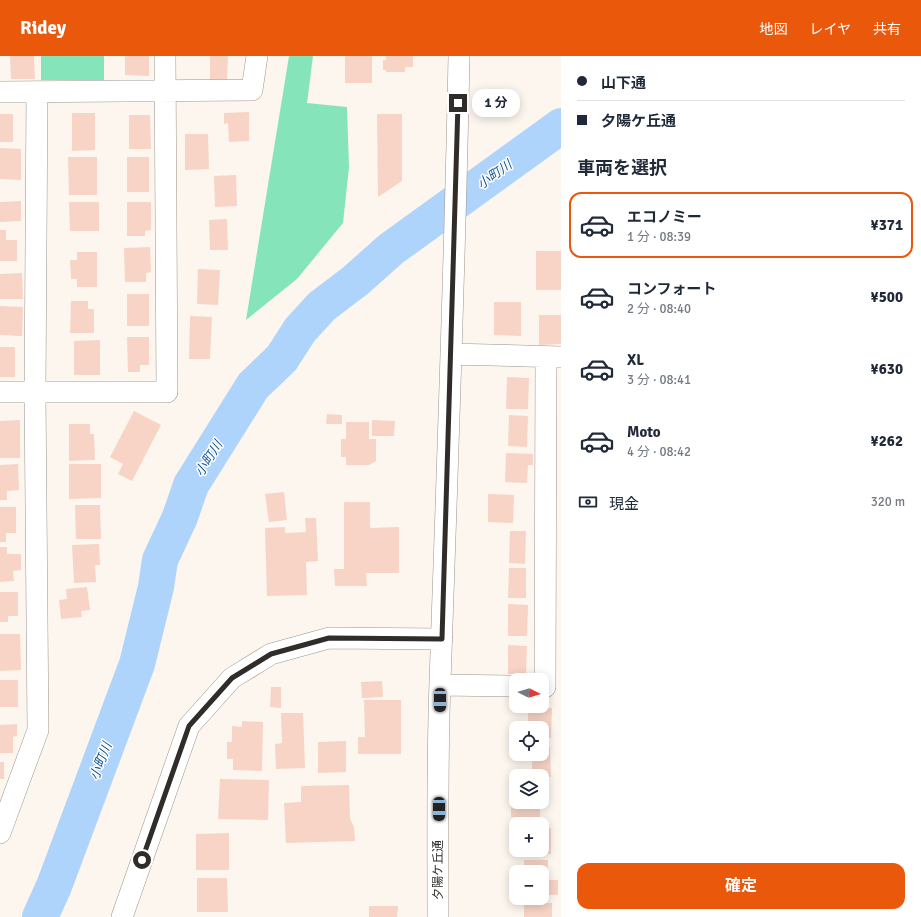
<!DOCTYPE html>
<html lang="ja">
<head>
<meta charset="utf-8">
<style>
	:root { --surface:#fff; --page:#f2f2f3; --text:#1f2937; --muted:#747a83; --line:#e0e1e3; --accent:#ea580c }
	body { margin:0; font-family:Signika,"Noto Sans JP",sans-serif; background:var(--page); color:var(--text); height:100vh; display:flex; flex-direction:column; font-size:15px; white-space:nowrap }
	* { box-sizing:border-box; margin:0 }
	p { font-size:13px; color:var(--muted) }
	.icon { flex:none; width:22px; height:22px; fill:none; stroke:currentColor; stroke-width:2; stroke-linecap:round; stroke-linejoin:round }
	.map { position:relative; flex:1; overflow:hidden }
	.panel { display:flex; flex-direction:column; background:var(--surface); width:360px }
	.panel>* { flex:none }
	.guide { display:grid; align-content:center; height:88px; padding:0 16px; background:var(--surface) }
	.needle { width:26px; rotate:95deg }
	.tools { position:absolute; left:509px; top:617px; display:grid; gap:8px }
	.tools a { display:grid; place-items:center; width:40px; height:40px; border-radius:8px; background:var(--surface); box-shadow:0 2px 10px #0003; font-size:20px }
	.end { position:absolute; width:18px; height:18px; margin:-9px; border:5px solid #2f2c29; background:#fff; box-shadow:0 0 0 2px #fff }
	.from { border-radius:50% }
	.bubble { position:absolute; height:28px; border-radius:12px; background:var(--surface); box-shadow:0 2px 10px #0003; font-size:13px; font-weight:700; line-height:28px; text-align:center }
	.car { position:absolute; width:12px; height:24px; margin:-12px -6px; border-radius:5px; box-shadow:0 0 3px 1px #0007; background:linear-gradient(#222 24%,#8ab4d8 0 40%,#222 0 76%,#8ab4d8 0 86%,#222 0) }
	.guide b { display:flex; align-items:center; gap:14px; height:38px; font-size:15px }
	.guide b+b { border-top:1px solid var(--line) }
	.guide i { width:10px; height:10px; background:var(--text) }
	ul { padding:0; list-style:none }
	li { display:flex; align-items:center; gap:12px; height:66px; margin:0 8px 6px; padding:0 8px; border:2px solid transparent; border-radius:12px }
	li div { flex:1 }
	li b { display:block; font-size:15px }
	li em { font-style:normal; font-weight:700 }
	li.selected { border-color:var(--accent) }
	li>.icon { width:36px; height:36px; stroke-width:1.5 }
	h2 { padding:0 16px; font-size:18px; line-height:48px }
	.pay { display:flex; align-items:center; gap:10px; height:44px; padding:0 16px; font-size:15px }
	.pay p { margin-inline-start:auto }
	.action { display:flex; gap:8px; margin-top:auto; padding:8px 16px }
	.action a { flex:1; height:46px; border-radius:12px; background:var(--accent); color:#fff; font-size:16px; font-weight:700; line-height:46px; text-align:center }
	header { display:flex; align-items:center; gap:24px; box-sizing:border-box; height:56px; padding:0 20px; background:var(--accent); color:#fff }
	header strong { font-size:19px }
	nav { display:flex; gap:22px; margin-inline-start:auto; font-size:14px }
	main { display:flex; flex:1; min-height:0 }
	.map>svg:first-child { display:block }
	.green { fill:#86e4bb }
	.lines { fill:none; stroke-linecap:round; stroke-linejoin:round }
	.river { stroke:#afd4fb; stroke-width:36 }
	.building { fill:#f7d4c5 }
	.minor-casing { stroke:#9b958f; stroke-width:22 }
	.minor { stroke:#fff; stroke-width:21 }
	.route { stroke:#2f2c29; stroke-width:5 }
	.labels { text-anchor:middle; stroke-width:3; stroke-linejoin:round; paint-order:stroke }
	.street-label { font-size:12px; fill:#2f2c29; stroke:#fff }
	.water-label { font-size:13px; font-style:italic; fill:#165690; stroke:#fff }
</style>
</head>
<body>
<header>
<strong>Ridey</strong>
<nav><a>地図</a><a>レイヤ</a><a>共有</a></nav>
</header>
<main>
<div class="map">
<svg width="561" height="861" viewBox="0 0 561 861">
	<rect width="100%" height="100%" fill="#fcf6ee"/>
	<path class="green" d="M 41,0 L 104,0 L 104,24 L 41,24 Z
		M 289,0 L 313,0 L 307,47 L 347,51 L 349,111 L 343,167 L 297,223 L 246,264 Z"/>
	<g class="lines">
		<path class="river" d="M 40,861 L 54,830 L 137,608 L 156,531 L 160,504 L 180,461 L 191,429 L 253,330 L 282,302 L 300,274 L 322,250 L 355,225 L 391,193 L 561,70"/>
	</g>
	<path class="building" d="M 10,0 L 34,0 L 35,23 L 11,23 Z
		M 125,0 L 149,0 L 149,20 L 125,19 Z
		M 210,0 L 228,0 L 227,26 L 210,26 Z
		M 345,0 L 372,0 L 372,27 L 345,27 Z
		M 386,0 L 413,0 L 413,11 L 405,11 L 405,16 L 386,16 L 386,14 L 383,14 L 383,4 L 386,4 Z
		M 249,56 L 249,85 L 229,86 L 228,67 L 224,68 L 224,57 Z
		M 72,57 L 95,57 L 95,94 L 72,95 Z
		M 0,58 L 13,58 L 13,86 L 0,86 Z
		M 377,58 L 402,58 L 402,125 L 378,141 Z
		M 129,59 L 150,59 L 151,93 L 129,93 Z
		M 185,78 L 208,78 L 209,113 L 185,114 Z
		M 0,92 L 21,93 L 21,124 L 0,123 Z
		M 68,101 L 97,101 L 97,139 L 69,139 Z
		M 127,101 L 149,101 L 149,136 L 127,136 Z
		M 236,119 L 237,150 L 215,151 L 214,120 Z
		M 21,145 L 21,165 L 0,166 L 0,146 Z
		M 69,146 L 99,146 L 99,175 L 70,175 Z
		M 127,146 L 151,146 L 151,174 L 145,175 L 145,180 L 127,180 Z
		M 227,163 L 228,194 L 210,194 L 209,164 Z
		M 0,174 L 6,174 L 6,184 L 17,184 L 17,205 L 0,205 Z
		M 150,191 L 151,216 L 146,217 L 146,226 L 125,226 L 124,192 Z
		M 536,195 L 561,195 L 561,234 L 536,234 Z
		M 77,196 L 97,196 L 97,231 L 77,231 L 77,223 L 71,223 L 70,204 L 77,204 Z
		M 198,213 L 220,214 L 218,249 L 197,248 Z
		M 22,217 L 23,243 L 0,243 L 0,218 Z
		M 127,238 L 149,238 L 149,270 L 127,270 Z
		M 71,245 L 88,245 L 88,253 L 94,253 L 94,277 L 70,277 Z
		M 494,246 L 521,246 L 521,280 L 494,279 Z
		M 0,250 L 23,251 L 22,280 L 0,279 Z
		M 539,259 L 561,259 L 561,288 L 539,289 Z
		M 190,260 L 212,261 L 210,303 L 189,303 Z
		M 127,281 L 149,281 L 149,309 L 140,309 L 140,316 L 128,316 Z
		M 100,284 L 100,319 L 74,319 L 74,285 Z
		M 0,291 L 15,291 L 15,321 L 0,321 Z
		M 507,321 L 529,322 L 528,353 L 506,353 Z
		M 134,355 L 161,369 L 132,425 L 118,418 L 123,408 L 110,401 Z
		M 327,358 L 342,359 L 342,368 L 326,368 Z
		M 509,359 L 528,360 L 527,391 L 508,390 Z
		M 20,364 L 20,402 L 0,402 L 0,365 Z
		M 372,364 L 395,365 L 394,380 L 372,380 Z
		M 346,366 L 369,366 L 369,383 L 376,383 L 376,405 L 369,409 L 346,409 L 346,401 L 341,401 L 341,383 L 346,383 Z
		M 69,368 L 90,368 L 90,378 L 94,378 L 95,404 L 69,405 Z
		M 506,397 L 533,398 L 533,409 L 528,409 L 527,427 L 505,426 Z
		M 18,408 L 19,434 L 7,435 L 7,444 L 0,444 L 0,409 Z
		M 69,408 L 101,408 L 101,442 L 69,443 Z
		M 284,436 L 287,464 L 269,466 L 265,438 Z
		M 488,438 L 514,439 L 513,467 L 488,466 Z
		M 344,446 L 370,446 L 370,472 L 399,471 L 399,517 L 366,517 L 367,530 L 335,530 L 334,513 L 344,513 Z
		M 75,449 L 100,449 L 101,483 L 76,483 Z
		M 0,451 L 16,451 L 16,477 L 6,477 L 6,486 L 0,486 Z
		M 305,462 L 316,462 L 318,505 L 306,506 L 307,539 L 267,540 L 265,472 L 285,471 L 285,477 L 306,476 Z
		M 510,475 L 526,475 L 525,508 L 509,507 Z
		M 99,488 L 100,509 L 95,509 L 96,526 L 74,527 L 72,489 Z
		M 0,491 L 7,491 L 7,498 L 21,498 L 21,514 L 13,515 L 14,525 L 0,526 Z
		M 509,512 L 526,512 L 526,542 L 508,542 Z
		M 87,531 L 90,554 L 81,555 L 82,561 L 61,563 L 59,544 L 67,543 L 66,533 Z
		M 0,536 L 18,536 L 18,560 L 8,560 L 8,566 L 0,566 Z
		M 508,548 L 528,549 L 527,580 L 508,580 Z
		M 0,578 L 20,578 L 21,614 L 0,615 Z
		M 508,589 L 527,590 L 526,618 L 508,618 Z
		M 0,624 L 18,624 L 18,651 L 0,651 Z
		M 382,625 L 383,641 L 362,642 L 361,626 Z
		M 271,631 L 281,631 L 281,652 L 270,651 Z
		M 364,644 L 401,644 L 401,698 L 358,698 L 358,681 L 365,681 Z
		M 528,652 L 552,652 L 551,682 L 542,682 L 542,672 L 528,672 Z
		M 281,657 L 303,657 L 305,712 L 276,713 L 275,688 L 282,687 Z
		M 242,665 L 263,666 L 262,715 L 233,714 L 233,703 L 227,703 L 227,686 L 232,686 L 232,670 L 242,671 Z
		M 17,668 L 17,680 L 13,681 L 13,697 L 0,697 L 0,669 Z
		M 346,685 L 346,716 L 318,717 L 318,686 Z
		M 542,691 L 550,691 L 551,721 L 532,720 L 532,698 L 542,698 Z
		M 0,706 L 4,706 L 4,723 L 0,723 Z
		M 220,723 L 269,724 L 268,764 L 218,763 Z
		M 511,728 L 516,728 L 516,746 L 540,746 L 540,761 L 511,761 Z
		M 349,729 L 350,763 L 354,771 L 355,785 L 286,787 L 284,747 L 301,746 L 301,730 Z
		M 542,772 L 551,772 L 551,798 L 524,799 L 525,794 L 542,794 Z
		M 229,777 L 229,814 L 196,814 L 196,778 Z
		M 524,804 L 548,804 L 548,824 L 558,824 L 558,839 L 542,839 L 542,816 L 524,816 Z
		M 197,822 L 227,822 L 228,856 L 197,856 Z
		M 524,847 L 552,847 L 552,861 L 524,861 Z
		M 369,850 L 398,850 L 397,861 L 369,861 Z"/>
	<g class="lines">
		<defs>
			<path id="minor" d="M 0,36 L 252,34 L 257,0
				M 451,298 L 561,301
				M 0,336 L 167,336 L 165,0
				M 440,629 L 516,630
				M 545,631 L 546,301
				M 0,777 L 38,674 L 35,337 L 37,36
				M 122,861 L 189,670 L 232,622 L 271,598 L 329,582 L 442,583
				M 438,861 C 438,783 437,705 440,627 C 447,418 455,209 459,0"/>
		</defs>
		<use href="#minor" class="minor-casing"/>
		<use href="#minor" class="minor"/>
	</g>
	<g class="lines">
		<path class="route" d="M 142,804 L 189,670 L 232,622 L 271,598 L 329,582 L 442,583 L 458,47"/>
	</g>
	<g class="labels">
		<g class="street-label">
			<text transform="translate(438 814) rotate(-90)" y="4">夕陽ケ丘通</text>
		</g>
		<g class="water-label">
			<text transform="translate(494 118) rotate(-36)" y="5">小町川</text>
			<text transform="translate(208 402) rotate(-58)" y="5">小町川</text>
			<text transform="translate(100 705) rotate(-69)" y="5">小町川</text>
		</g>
	</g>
</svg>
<div class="tools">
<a><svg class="needle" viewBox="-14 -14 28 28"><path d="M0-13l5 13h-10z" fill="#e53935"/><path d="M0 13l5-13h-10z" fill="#747a83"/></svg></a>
<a><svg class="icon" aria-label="locate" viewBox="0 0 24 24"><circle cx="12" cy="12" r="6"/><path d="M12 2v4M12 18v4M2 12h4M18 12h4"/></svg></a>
<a><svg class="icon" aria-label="layers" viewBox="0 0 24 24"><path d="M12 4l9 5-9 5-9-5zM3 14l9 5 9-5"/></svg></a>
<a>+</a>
<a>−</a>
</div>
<i class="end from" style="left:142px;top:804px"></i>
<i class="end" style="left:458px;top:47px"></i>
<div class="bubble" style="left:472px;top:33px;width:48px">1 分</div>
<i class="car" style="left:440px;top:644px;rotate:180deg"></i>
<i class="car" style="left:439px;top:753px;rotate:180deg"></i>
</div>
<section class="panel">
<div class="guide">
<b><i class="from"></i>山下通</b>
<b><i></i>夕陽ケ丘通</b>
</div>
<h2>車両を選択</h2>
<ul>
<li class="selected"><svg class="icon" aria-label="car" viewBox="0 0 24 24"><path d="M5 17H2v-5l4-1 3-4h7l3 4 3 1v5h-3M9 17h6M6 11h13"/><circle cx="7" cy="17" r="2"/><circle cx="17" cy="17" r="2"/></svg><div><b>エコノミー</b><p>1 分 · 08:39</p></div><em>¥371</em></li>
<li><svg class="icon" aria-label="car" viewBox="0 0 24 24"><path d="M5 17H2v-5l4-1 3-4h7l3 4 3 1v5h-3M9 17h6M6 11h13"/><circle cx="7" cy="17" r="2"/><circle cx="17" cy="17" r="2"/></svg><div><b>コンフォート</b><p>2 分 · 08:40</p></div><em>¥500</em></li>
<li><svg class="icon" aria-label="car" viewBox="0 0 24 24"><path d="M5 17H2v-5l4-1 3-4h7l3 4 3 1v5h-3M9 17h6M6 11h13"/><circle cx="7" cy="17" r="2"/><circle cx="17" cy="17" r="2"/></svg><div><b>XL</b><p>3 分 · 08:41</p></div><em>¥630</em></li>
<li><svg class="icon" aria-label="car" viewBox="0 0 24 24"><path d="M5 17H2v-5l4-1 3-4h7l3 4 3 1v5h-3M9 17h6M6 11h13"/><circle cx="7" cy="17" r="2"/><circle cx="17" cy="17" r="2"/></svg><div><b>Moto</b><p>4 分 · 08:42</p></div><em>¥262</em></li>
</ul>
<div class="pay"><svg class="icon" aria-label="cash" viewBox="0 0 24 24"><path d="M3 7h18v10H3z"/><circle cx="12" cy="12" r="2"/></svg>現金<p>320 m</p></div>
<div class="action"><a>確定</a></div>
</section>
</main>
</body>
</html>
